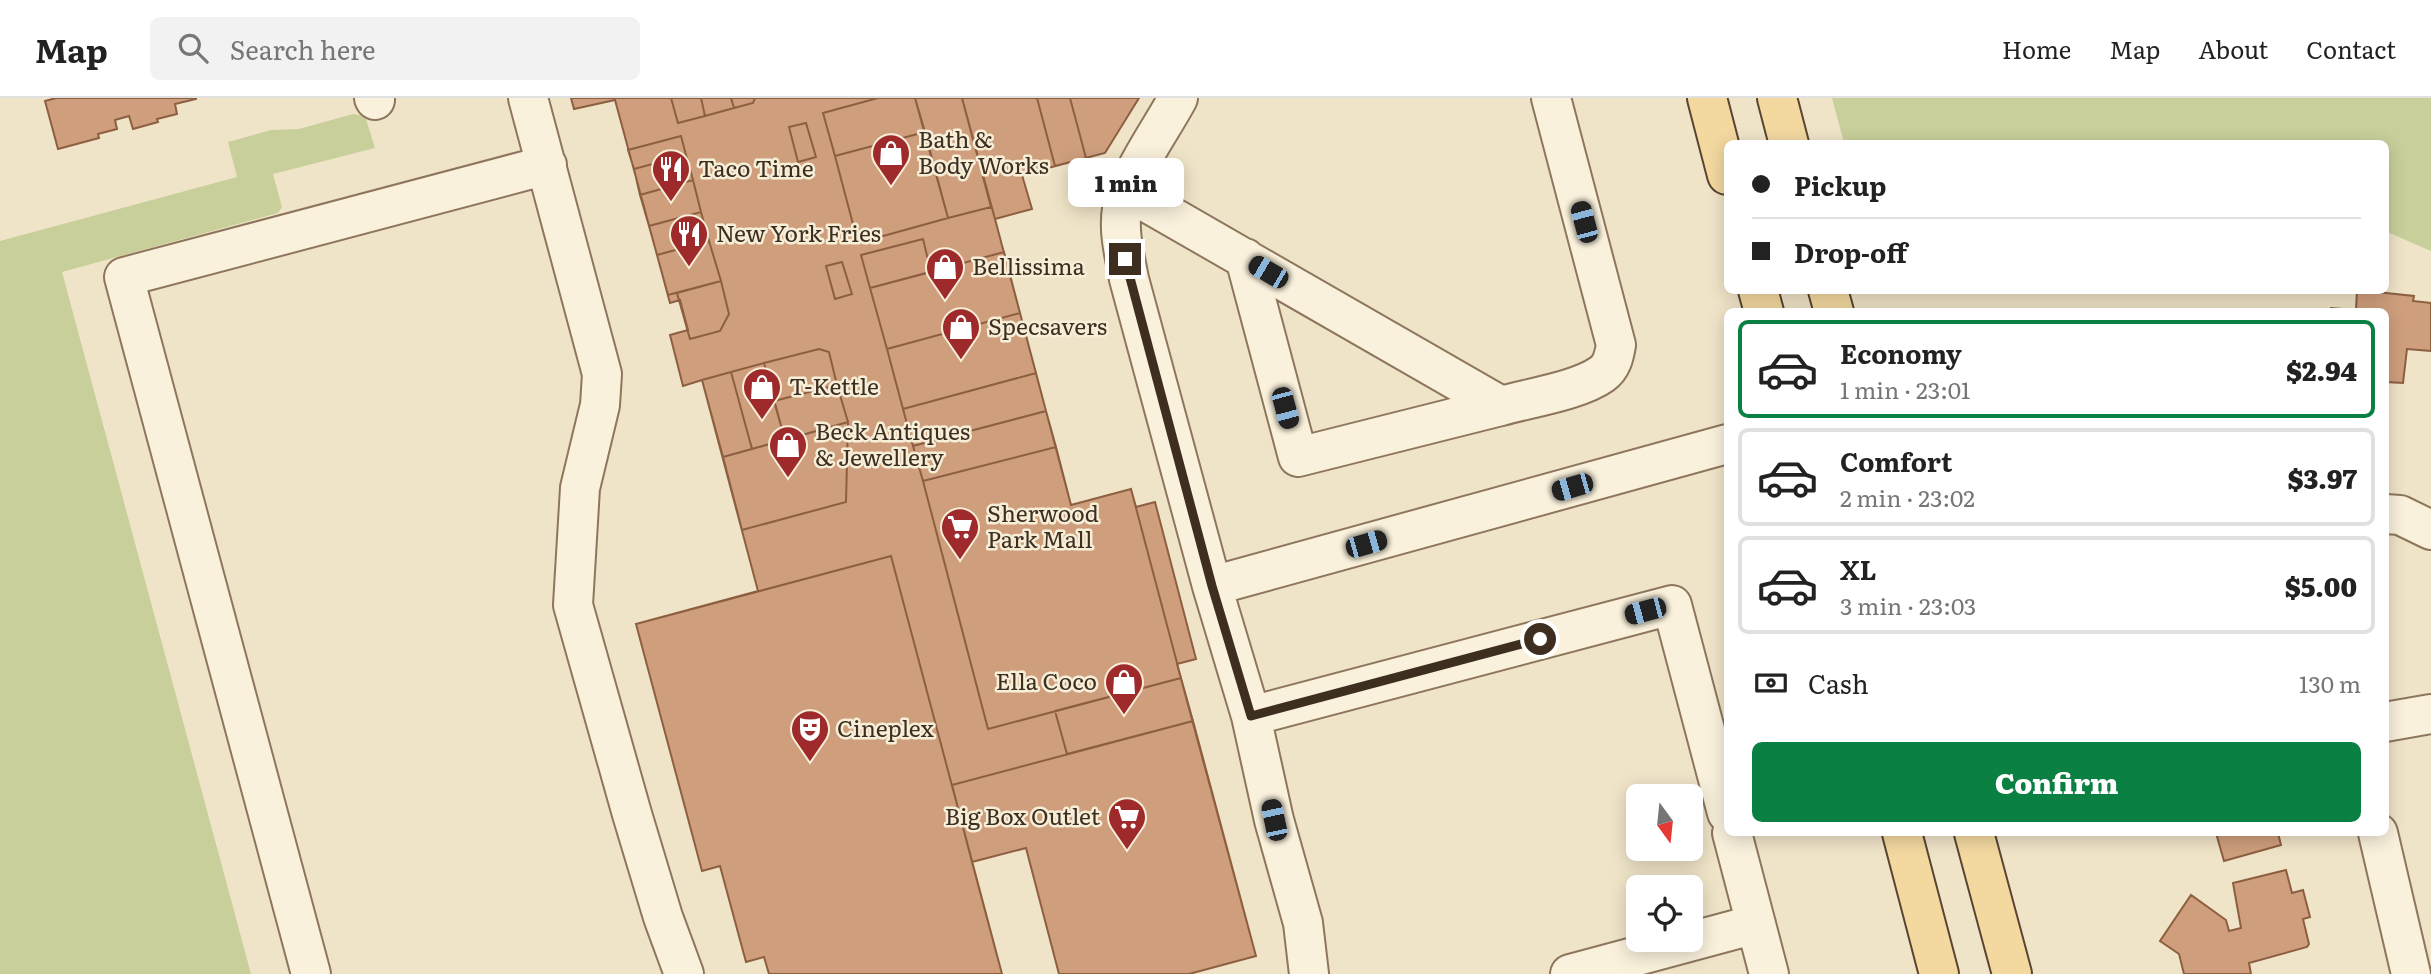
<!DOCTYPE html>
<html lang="en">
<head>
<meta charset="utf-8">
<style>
	:root { --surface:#fff; --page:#f2f2f2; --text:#222; --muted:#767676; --line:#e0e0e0; --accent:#0b8043 }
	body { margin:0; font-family:Literata,serif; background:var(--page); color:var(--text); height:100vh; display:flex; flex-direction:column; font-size:26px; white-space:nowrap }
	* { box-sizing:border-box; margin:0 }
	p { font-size:23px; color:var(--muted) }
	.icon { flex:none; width:38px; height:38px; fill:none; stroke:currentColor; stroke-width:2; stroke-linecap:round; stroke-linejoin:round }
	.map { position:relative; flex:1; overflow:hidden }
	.drawer { position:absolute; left:1724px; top:210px; width:665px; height:528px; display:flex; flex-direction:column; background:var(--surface); border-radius:10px; box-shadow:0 4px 18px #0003 }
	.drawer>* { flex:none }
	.hud { position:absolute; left:1724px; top:42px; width:665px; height:154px; border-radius:10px; box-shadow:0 4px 18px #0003; display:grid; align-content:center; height:154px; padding:0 28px; background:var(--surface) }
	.needle { width:46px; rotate:165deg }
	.tools { position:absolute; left:1626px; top:686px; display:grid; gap:14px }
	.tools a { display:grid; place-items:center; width:77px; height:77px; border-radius:10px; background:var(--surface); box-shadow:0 4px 18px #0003; font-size:35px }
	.end { position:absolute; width:32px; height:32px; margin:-16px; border:9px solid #3d2e20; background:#fff; box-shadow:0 0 0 4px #fff }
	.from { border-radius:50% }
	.bubble { position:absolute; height:49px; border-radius:10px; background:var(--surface); box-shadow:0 4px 18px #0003; font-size:23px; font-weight:800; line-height:49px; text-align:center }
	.car { position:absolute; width:21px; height:42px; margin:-21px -10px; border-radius:9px; box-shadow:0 0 5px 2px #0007; background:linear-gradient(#222 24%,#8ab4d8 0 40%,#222 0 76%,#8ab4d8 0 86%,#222 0) }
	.hud b { display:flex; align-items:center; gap:24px; height:66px; font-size:26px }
	.hud b+b { border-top:2px solid var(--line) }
	.hud i { width:18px; height:18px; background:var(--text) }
	ul { padding:12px 0 0; list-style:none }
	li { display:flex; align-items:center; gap:21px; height:98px; margin:0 14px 10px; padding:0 14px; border:4px solid var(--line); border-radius:10px }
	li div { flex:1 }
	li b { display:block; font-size:26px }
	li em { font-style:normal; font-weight:800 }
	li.current { border-color:var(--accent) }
	li>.icon { width:63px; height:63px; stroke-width:1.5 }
	.pay { display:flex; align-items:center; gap:18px; height:77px; padding:0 28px; font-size:26px }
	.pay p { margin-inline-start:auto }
	.primary-button { display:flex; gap:14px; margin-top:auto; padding:14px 28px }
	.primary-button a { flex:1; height:80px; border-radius:10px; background:var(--accent); color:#fff; font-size:28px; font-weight:800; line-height:80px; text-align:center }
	header { display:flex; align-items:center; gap:42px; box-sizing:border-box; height:98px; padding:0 35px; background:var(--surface); border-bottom:2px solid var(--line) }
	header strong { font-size:33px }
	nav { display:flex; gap:38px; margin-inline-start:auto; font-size:24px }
	.search { width:490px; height:63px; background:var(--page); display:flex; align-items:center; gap:18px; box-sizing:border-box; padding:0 24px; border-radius:10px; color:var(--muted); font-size:26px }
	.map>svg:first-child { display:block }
	.green { fill:#c9cf9b }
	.building { fill:#cf9f7d; stroke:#8d5f41; stroke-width:2 }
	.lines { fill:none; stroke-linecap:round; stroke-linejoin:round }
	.minor-casing { stroke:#8d765c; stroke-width:42 }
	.major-casing { stroke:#5b4430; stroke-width:42 }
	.minor { stroke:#faf1dc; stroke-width:38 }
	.major { stroke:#f3d9a0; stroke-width:38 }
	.route { stroke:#3d2e20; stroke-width:9 }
	.labels { text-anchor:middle; stroke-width:5; stroke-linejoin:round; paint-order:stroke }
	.poi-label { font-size:23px; fill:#3d2e20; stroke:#f7eed8; text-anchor:start }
</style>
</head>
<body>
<header>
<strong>Map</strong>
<div class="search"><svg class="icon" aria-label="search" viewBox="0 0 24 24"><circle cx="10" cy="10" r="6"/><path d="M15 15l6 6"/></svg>Search here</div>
<nav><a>Home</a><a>Map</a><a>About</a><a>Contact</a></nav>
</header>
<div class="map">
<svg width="2431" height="876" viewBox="0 0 2431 876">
	<rect width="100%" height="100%" fill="#f0e4c8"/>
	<path class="green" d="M 1832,0 L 2431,0 L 2431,153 L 2385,133 L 2385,46 L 1844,45 Z
		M 353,16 L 365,18 L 375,50 L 273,76 L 282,109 L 278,115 L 62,174 L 251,876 L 0,876 L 0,143 L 237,79 L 228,44 L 271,32 L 299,31 Z"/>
	<path class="building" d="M 56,0 L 196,0 L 196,1 L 175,6 L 177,16 L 157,21 L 158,24 L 133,31 L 129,18 L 115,22 L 117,31 L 98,36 L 99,40 L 58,51 L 45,3 Z
		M 571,0 L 1139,0 L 1105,55 L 1022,77 L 1032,111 L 995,121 L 1071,407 L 1131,391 L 1136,409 L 1155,404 L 1196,561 L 1177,566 L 1256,858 L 1189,876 L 1059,876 L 1026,750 L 972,764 L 1002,876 L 769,876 L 764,859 L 746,864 L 720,768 L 702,773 L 636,526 L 758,493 L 702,282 L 683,288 L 670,237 L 688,232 L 680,202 L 670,205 L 615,2 L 574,11 Z
		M 671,0 L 701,0 L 705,18 L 678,25 Z
		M 701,0 L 731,0 L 734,10 L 705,18 Z
		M 731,0 L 755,0 L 753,5 L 734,10 Z
		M 878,0 L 915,0 L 925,34 L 835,58 L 823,15 Z
		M 915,0 L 962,0 L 991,109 L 948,120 Z
		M 962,0 L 1037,0 L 1055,68 L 1022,77 L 1032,111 L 995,121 Z
		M 1037,0 L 1070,0 L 1086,60 L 1055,68 Z
		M 806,25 L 816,59 L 798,64 L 789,29 Z
		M 925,34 L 948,120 L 858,145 L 835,58 Z
		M 681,38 L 686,57 L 634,71 L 628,52 Z
		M 686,57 L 693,82 L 640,97 L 634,71 Z
		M 693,82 L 701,114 L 649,128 L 640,97 Z
		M 701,114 L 709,143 L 657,157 L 649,128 Z
		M 923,141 L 931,174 L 870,190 L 861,157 Z
		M 709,143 L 721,183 L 668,197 L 657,157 Z
		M 1004,154 L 1020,215 L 887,251 L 870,190 Z
		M 842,164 L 852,196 L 835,201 L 826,168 Z
		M 721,183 L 729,216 L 720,233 L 690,241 L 677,195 Z
		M 2357,192 L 2414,198 L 2413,203 L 2431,205 L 2431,253 L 2407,251 L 2403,285 L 2385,284 L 2385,214 L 2331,214 L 2331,210 L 2356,212 Z
		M 1020,215 L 1036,275 L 903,311 L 887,251 Z
		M 819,251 L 829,254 L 837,287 L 774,303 L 764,265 Z
		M 764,265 L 785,342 L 752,351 L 731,274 Z
		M 731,274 L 752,351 L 723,359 L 702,282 Z
		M 1036,275 L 1046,313 L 913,348 L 903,311 Z
		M 837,287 L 848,324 L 785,342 L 774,303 Z
		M 1046,313 L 1056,349 L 923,383 L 913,348 Z
		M 848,324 L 846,404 L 742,432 L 723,359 Z
		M 1056,349 L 1071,407 L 1131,391 L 1181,580 L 988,631 L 923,383 Z
		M 891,458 L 1002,876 L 769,876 L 764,859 L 746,864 L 720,768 L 702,773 L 636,526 Z
		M 1181,580 L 1193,623 L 1067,656 L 1055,613 Z
		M 1193,623 L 1256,858 L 1189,876 L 1059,876 L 1026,750 L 972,764 L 952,687 Z
		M 2216,735 L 2278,735 L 2281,747 L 2224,763 Z
		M 2286,772 L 2292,795 L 2303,792 L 2310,819 L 2303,821 L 2309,846 L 2307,849 L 2249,865 L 2251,876 L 2184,876 L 2179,856 L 2160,843 L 2191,797 L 2226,822 L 2229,833 L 2241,830 L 2233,785 Z"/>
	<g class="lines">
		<defs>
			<path id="minor" d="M 374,0 L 375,2
				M 528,0 L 602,276 L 600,307 L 580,390 L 573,507 L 632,716 L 663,819 L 684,876
				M 1178,0 C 1161,32 1128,76 1122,111 C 1118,134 1125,159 1129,181 L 1212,488 L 1251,618 L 1274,722 L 1303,825 L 1309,876
				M 1127,93 L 1501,308 C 1529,300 1578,293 1602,276 C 1612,269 1614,258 1616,247 L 1551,0
				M 1245,160 L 1298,359 L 1501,308
				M 2385,416 L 2400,417 L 2431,432
				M 1212,488 L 1727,346
				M 1251,618 L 1672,507 L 1727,715
				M 2385,624 L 2431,616
				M 1732,735 L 1769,876
				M 2378,735 L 2411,876
				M 311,876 L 124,179 L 547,67
				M 1570,876 L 1756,826"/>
			<path id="major" d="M 1707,0 L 1727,77
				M 1777,0 L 1789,46
				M 1758,192 L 1764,214
				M 1828,192 L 1834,214
				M 1902,735 L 1939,876
				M 1974,735 L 2012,876"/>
		</defs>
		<use href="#minor" class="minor-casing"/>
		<use href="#major" class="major-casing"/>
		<use href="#minor" class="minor"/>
		<use href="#major" class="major"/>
	</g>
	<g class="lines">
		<path class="route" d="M 1125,161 L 1212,488 L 1251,618 L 1540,541"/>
	</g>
	<defs>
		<symbol id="shop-pin" viewBox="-11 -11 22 30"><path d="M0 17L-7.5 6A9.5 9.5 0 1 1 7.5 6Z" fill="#9e2a2b" stroke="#f7eed8"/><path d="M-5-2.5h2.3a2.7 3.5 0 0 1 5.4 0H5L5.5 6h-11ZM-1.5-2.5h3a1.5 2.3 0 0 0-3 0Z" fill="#fff"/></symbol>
		<symbol id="restaurant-pin" viewBox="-11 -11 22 30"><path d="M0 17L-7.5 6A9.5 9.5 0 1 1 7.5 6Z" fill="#9e2a2b" stroke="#f7eed8"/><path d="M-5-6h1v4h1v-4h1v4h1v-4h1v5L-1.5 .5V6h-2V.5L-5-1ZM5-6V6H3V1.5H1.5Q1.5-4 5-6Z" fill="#fff"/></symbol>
		<symbol id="supermarket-pin" viewBox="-11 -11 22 30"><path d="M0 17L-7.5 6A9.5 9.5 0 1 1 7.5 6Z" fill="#9e2a2b" stroke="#f7eed8"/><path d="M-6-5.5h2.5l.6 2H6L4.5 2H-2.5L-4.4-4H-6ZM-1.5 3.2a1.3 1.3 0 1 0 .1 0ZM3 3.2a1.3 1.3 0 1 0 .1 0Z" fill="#fff"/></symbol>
		<symbol id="theatre-pin" viewBox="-11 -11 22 30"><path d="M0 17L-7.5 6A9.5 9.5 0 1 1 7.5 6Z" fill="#9e2a2b" stroke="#f7eed8"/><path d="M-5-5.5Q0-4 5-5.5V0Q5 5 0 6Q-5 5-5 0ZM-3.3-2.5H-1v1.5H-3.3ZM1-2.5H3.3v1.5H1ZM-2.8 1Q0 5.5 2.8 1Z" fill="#fff"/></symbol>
	</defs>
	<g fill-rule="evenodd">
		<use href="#shop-pin" x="869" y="33" width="44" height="60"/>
		<use href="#restaurant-pin" x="649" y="49" width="44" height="60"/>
		<use href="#restaurant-pin" x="667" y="114" width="44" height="60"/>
		<use href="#shop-pin" x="923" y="147" width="44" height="60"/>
		<use href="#shop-pin" x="939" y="207" width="44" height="60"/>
		<use href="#shop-pin" x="740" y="267" width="44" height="60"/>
		<use href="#shop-pin" x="766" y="325" width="44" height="60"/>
		<use href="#supermarket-pin" x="938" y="407" width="44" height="60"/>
		<use href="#shop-pin" x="1102" y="562" width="44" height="60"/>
		<use href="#theatre-pin" x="788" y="609" width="44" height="60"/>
		<use href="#supermarket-pin" x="1105" y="697" width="44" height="60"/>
	</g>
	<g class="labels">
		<g class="poi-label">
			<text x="918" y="50">Bath &amp;<tspan x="918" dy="26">Body Works</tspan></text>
			<text x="698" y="79">Taco Time</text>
			<text x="716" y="144">New York Fries</text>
			<text x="972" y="177">Bellissima</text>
			<text x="988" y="237">Specsavers</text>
			<text x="789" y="297">T-Kettle</text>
			<text x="815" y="342">Beck Antiques<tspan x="815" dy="26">&amp; Jewellery</tspan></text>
			<text x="987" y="424">Sherwood<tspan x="987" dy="26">Park Mall</tspan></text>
			<text x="1097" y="592" text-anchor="end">Ella Coco</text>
			<text x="837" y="639">Cineplex</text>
			<text x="1100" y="727" text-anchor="end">Big Box Outlet</text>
		</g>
	</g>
</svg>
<div class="tools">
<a><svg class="needle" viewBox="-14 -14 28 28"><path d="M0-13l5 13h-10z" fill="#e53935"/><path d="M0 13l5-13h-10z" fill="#767676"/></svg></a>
<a><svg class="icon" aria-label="locate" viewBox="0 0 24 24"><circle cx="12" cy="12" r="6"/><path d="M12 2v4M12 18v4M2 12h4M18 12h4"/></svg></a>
</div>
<i class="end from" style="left:1540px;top:541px"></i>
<i class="end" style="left:1125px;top:161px"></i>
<div class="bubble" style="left:1068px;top:60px;width:116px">1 min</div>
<i class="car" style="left:1584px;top:124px;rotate:345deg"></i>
<i class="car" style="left:1268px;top:174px;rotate:300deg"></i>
<i class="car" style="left:1285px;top:310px;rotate:165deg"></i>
<i class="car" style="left:1572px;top:389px;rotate:254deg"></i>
<i class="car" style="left:1366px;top:446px;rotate:74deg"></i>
<i class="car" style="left:1645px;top:513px;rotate:255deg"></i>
<i class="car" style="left:1274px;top:722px;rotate:348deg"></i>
<div class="hud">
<b><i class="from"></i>Pickup</b>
<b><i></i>Drop-off</b>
</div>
<section class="drawer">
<ul>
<li class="current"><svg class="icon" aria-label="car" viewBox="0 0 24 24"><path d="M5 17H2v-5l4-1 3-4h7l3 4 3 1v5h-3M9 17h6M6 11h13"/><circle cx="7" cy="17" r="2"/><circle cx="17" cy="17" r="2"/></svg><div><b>Economy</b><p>1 min · 23:01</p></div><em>$2.94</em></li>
<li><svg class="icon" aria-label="car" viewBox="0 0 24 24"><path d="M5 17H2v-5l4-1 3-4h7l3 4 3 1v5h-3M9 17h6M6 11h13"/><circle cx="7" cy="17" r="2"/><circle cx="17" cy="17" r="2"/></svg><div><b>Comfort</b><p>2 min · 23:02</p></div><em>$3.97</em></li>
<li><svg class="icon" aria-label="car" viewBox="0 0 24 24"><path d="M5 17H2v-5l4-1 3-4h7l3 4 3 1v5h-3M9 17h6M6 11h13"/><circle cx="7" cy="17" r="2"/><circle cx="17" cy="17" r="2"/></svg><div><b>XL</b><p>3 min · 23:03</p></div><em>$5.00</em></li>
</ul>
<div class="pay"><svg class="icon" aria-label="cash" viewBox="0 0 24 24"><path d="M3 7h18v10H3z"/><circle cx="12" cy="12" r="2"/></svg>Cash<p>130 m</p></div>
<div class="primary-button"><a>Confirm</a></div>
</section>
</div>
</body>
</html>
